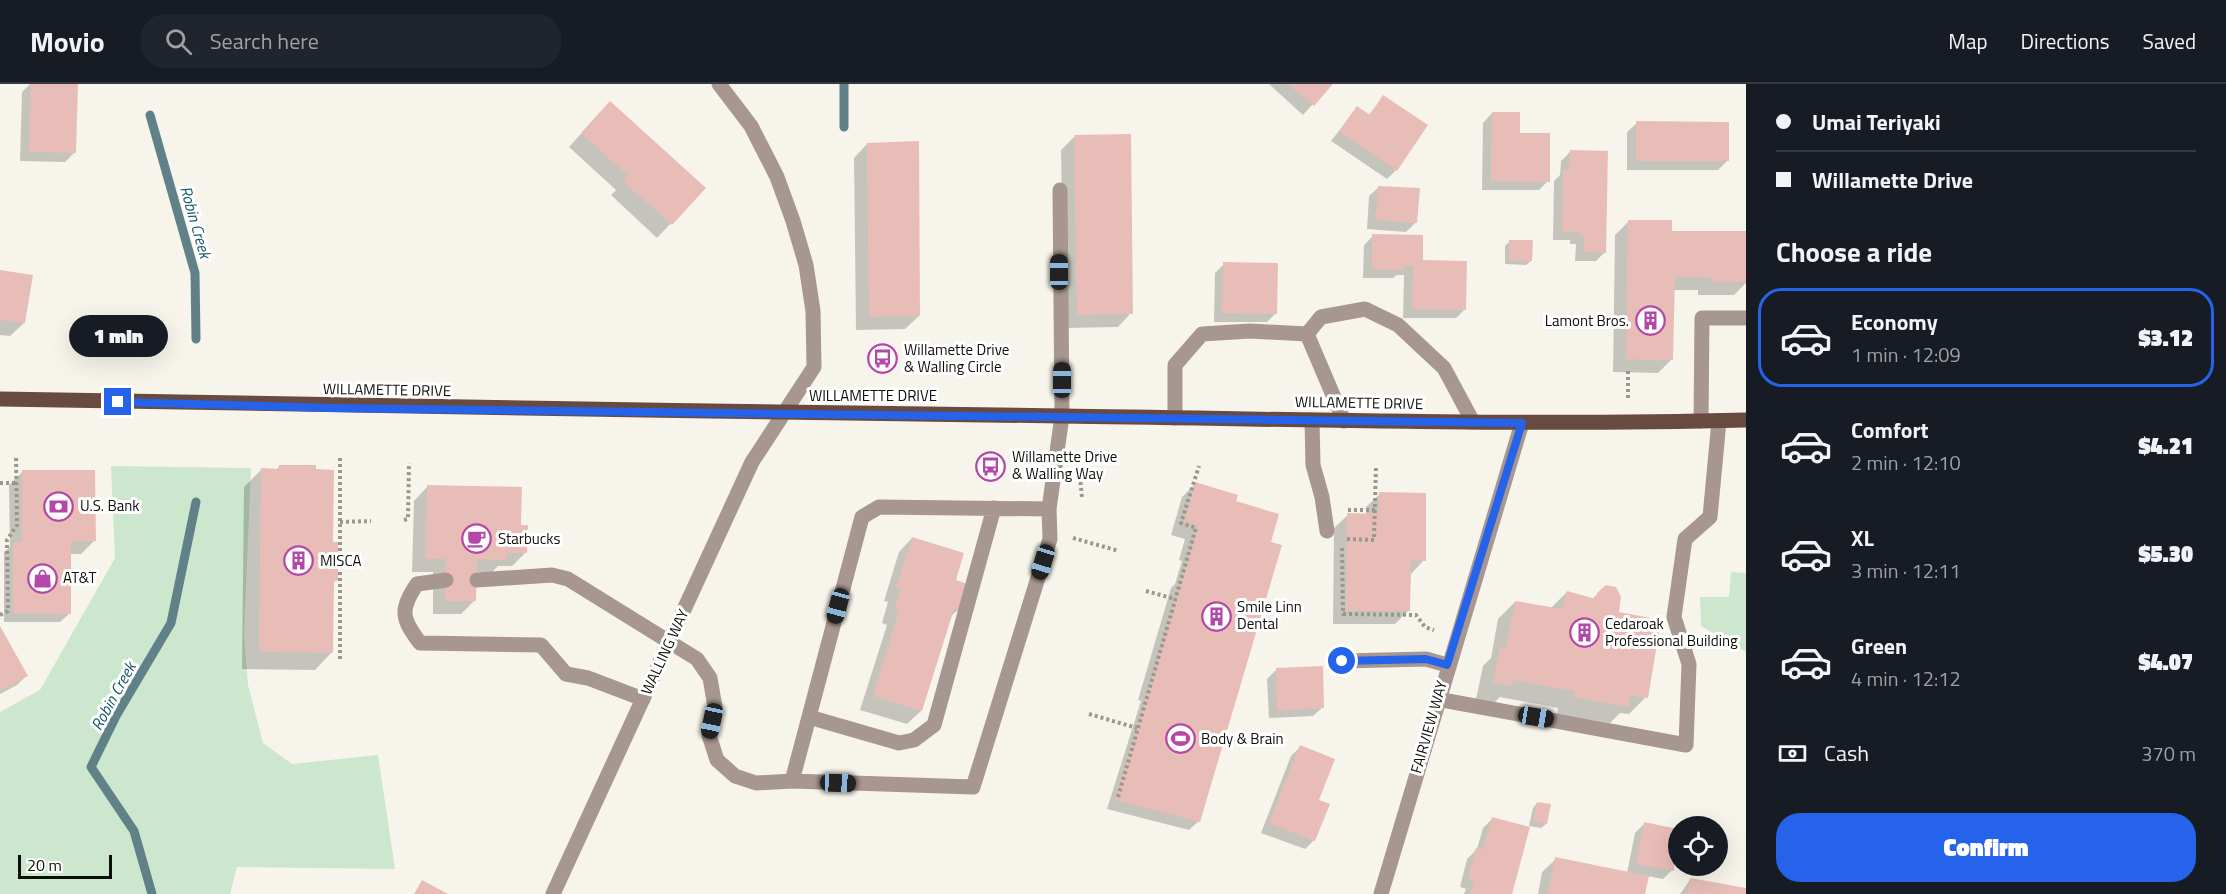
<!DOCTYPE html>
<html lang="en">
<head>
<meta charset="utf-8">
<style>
	:root { --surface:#171b24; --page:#20242c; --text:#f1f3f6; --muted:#9ea1a6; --line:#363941; --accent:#2563eb }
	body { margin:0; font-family:"Titillium Web",sans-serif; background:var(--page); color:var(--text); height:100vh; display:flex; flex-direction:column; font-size:22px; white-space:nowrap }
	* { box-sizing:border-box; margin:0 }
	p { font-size:20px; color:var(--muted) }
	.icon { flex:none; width:33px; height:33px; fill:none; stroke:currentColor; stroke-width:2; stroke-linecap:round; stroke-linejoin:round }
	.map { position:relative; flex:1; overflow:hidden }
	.panel { display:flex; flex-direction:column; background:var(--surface); width:480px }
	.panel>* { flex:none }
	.guide { display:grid; align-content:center; height:132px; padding:0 30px; background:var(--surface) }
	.controls { position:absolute; left:1668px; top:732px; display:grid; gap:12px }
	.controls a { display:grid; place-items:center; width:60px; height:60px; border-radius:50%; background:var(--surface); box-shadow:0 6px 24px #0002; font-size:30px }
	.scale { position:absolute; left:18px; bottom:15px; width:94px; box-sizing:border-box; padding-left:6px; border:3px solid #0e0e0b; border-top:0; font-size:16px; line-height:21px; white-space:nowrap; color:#0e0e0b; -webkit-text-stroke:4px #fff; paint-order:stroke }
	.end { position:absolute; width:27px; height:27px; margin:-14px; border:8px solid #2563eb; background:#fff; box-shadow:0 0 0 3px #fff }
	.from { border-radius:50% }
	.bubble { position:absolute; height:42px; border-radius:21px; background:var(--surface); box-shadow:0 6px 24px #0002; font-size:20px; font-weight:800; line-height:42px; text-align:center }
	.car { position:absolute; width:18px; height:36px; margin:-18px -9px; border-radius:8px; box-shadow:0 0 4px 2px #0007; background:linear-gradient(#222 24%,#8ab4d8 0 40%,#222 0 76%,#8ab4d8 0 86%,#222 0) }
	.guide b { display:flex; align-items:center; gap:21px; height:57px; font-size:22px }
	.guide b+b { border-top:2px solid var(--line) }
	.guide i { width:15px; height:15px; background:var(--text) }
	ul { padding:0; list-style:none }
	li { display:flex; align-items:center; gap:18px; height:99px; margin:0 12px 9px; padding:0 18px; border:3px solid transparent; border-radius:24px }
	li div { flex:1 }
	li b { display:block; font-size:22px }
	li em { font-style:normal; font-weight:800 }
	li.on { border-color:var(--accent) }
	li>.icon { width:54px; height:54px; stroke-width:1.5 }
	h2 { padding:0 30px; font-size:27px; line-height:72px }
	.pay { display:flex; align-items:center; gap:15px; height:66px; padding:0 30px; font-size:22px }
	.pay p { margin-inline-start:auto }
	.cta { display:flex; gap:12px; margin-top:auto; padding:12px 30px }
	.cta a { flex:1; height:69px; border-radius:24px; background:var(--accent); color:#fff; font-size:24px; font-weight:800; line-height:69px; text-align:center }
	header { display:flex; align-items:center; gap:36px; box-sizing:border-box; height:84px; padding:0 30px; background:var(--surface); border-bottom:2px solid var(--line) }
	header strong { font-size:28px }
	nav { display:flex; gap:33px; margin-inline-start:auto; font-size:21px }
	.search { width:420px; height:54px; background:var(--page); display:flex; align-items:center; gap:15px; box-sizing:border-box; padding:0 21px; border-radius:24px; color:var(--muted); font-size:22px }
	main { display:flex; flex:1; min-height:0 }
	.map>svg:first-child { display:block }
	.green { fill:#cce7ce }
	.shadow { fill:#0003 }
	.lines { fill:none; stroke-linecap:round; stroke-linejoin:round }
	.stream { stroke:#608188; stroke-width:9 }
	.building { fill:#e9bdb7 }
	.path { stroke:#999890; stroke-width:4; stroke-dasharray:3 3; stroke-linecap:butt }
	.service { stroke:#a89690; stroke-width:15 }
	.minor { stroke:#a89690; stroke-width:15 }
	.primary { stroke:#684a40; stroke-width:15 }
	.route { stroke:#2563eb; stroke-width:8 }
	.labels { text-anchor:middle; stroke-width:6; stroke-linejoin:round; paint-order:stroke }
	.poi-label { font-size:15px; fill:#0e0e0b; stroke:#fff; text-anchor:start }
	.street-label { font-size:15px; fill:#0e0e0b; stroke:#fff }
	.water-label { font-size:16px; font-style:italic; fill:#165764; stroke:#fff }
</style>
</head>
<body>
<header>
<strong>Movio</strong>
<div class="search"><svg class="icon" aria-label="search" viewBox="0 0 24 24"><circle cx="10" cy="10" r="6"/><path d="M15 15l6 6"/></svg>Search here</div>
<nav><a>Map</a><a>Directions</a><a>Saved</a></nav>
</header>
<main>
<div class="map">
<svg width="1746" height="810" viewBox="0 0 1746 810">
	<rect width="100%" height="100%" fill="#f7f5eb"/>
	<path class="green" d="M 111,382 L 251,384 L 244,551 L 248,601 L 263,659 L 292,680 L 378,671 L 395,785 L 237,783 L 230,810 L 0,810 L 0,628 L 40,606 L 115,474 Z
		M 1731,488 L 1746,489 L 1746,568 L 1701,542 L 1700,513 L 1729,513 Z"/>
	<path class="shadow" d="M 30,0 L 77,0 L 75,68 L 65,78 L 20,77 L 22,8 Z
		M 1269,0 L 1331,0 L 1303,31 Z
		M 1383,13 L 1396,86 L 1387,95 L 1331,57 L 1357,24 L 1368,32 Z
		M 1492,29 L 1519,51 L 1548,97 L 1539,106 L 1482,106 L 1483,39 Z
		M 597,32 L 704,104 L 657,154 L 611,111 L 616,106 L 569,63 Z
		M 1637,39 L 1727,77 L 1718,86 L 1627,86 L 1627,48 Z
		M 1075,52 L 1131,229 L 1118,243 L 1064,244 L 1061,66 Z
		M 867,60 L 919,232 L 905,245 L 856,246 L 854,74 Z
		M 1570,68 L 1605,168 L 1596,177 L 1575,177 L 1576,160 L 1570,160 L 1570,156 L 1553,156 L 1554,97 L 1560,91 L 1561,77 Z
		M 1379,103 L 1416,138 L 1406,148 L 1367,145 L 1369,112 Z
		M 1628,138 L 1671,148 L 1746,149 L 1746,199 L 1734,211 L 1698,211 L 1698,206 L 1673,206 L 1672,275 L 1658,289 L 1613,288 L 1615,151 Z
		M 1373,152 L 1421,178 L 1465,225 L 1456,234 L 1403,234 L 1404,191 L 1397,191 L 1393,194 L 1363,194 L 1364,161 Z
		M 1510,157 L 1531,177 L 1526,181 L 1505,180 L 1505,162 Z
		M 1224,180 L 1276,229 L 1267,238 L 1214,238 L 1215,189 Z
		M 0,187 L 24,239 L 10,252 L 0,251 Z
		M 279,383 L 332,459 L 336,496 L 332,500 L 332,568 L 315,586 L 242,585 L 244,403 L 261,386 L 276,386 Z
		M 23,387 L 94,457 L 81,470 L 69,470 L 70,529 L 60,538 L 4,538 L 4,468 L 10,463 L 9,401 Z
		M 1195,400 L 1234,418 L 1199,737 L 1189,746 L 1107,725 L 1141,617 L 1138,616 L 1171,504 L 1175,500 L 1182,477 L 1179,476 L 1185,455 L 1171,451 L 1182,413 Z
		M 427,403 L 519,443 L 526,468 L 512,482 L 498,482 L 491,489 L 475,488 L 474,517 L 461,530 L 433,530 L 433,488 L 412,488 L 414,417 Z
		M 1380,410 L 1424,476 L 1411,490 L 1408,527 L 1395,540 L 1333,540 L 1334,444 L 1348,431 L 1366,431 L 1366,423 Z
		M 912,454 L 954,497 L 958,526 L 949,534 L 921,627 L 907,640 L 860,626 L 887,541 L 882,539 L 888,518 L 884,517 L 899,468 Z
		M 1567,508 L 1592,515 L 1598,510 L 1617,529 L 1646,613 L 1629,630 L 1620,629 L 1610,639 L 1557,630 L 1558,624 L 1500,613 L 1494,619 L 1476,615 L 1483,582 L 1491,574 L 1498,535 L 1515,518 L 1551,524 Z
		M 0,545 L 26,592 L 17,601 L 0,610 Z
		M 1276,586 L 1323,623 L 1313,632 L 1269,634 L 1267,595 Z
		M 1300,663 L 1317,717 L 1314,756 L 1305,765 L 1261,749 L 1291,672 Z
		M 1537,719 L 1546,740 L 1541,744 L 1529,742 L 1533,724 Z
		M 1493,734 L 1510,810 L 1464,810 L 1466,805 L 1460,803 L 1467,775 L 1477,765 L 1483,744 Z
		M 1644,740 L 1678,746 L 1678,753 L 1672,786 L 1663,795 L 1647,792 L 1643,810 L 1538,810 L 1542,788 L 1556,775 L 1627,789 L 1635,749 Z
		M 1690,796 L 1746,806 L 1746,810 L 1680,810 Z"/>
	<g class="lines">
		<path class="stream" d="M 150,31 L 195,189 L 196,255
			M 844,43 L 844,0
			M 152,810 L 134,747 L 91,683 L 116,632 L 171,539 L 196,418"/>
	</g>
	<path class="building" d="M 31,0 L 78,0 L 76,69 L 29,68 Z
		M 1288,0 L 1333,0 L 1314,22 Z
		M 1383,11 L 1428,41 L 1397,87 L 1339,47 L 1357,22 L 1370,31 Z
		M 610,17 L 706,104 L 672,141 L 623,97 L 628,91 L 581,49 Z
		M 1492,28 L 1520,28 L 1520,49 L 1550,49 L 1550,98 L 1491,97 Z
		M 1636,37 L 1729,38 L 1729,77 L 1636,77 Z
		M 1131,50 L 1133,230 L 1077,231 L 1074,51 Z
		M 919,57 L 920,232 L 869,233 L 867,59 Z
		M 1570,66 L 1608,67 L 1606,169 L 1584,168 L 1585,151 L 1579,151 L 1579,148 L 1562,148 L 1563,86 L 1569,86 Z
		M 1378,102 L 1420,104 L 1417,139 L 1376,136 Z
		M 1628,136 L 1672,136 L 1672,147 L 1746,147 L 1746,198 L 1711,198 L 1711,193 L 1675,193 L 1673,276 L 1626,275 Z
		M 1372,150 L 1423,151 L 1423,176 L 1467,177 L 1466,226 L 1412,225 L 1413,182 L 1404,182 L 1404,186 L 1372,185 Z
		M 1509,156 L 1533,156 L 1532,177 L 1509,177 Z
		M 1223,178 L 1278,179 L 1277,230 L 1222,229 Z
		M 0,186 L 33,191 L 25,239 L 0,236 Z
		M 279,381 L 316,381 L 316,385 L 334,386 L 333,458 L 338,458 L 338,497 L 334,496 L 333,569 L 259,568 L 261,384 L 279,385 Z
		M 22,386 L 95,386 L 96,457 L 71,457 L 71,530 L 13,529 L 13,458 L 22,458 Z
		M 1195,398 L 1238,411 L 1236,417 L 1279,430 L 1271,458 L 1282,461 L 1200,738 L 1115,716 L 1198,442 L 1183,438 Z
		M 427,401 L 522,403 L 521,441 L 528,441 L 527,469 L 506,469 L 506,476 L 477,475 L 476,517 L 445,517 L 446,475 L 425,475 Z
		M 1379,408 L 1426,409 L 1426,477 L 1411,477 L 1410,527 L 1346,527 L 1347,429 L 1379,430 Z
		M 912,453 L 964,469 L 956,496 L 967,500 L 959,527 L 954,525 L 922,627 L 873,612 L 899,527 L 894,526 L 901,505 L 896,504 Z
		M 1606,501 L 1616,503 L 1621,513 L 1619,528 L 1661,536 L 1648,614 L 1630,611 L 1628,623 L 1573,613 L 1575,607 L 1513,596 L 1512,602 L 1493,598 L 1500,563 L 1506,563 L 1515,517 L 1562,525 L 1567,507 L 1596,515 L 1597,509 Z
		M 0,542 L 28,592 L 0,607 Z
		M 1323,582 L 1324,624 L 1277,626 L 1276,584 Z
		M 1300,661 L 1335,675 L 1319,716 L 1330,720 L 1315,757 L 1269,739 Z
		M 1537,718 L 1551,720 L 1547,740 L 1533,738 Z
		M 1492,733 L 1530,743 L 1512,810 L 1470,810 L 1474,796 L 1468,794 L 1476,764 L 1483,766 Z
		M 1644,738 L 1678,745 L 1674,787 L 1636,780 Z
		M 1555,773 L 1649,792 L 1645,810 L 1548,810 Z
		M 1690,794 L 1746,804 L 1746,810 L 1687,810 Z
		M 422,796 L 448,810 L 414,810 Z"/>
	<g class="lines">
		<path class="path" d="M 1628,287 L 1628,316
			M 340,374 L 340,575
			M 1080,392 L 1082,414
			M 0,399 L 16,399
			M 1348,426 L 1375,426
			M 404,436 L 408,435 L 409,379
			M 340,438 L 371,437
			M 1073,454 L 1119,467
			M 1347,455 L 1374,456 L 1376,381
			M 1342,464 L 1343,530 L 1416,531 L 1425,543 L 1434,546
			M 1146,507 L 1175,515
			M 0,531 L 8,527 L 7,456 L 17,441 L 16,371
			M 1089,630 L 1137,644
			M 1118,713 L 1196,444 L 1181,439 L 1199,382"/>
		<path class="service" d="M 1175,334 L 1175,281 L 1202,250 L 1250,247 L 1307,250
			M 1312,336 L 1313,381 L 1322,413 L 1327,447
			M 1344,337 L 1307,250 L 1321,233 L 1365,225 L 1398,241 L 1444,284 L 1473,338
			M 1701,337 L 1702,234 L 1746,234
			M 446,496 L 417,500 C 399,526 402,535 420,559 L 541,561 L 566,590 L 588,594 L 643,615
			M 477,496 L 552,491 L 568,495 L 697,575 L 710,594 L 715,623 L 709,651 L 717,676 L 735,692 L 756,699 L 792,697 L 973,703 L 1050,455 L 1049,425 L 1062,332 L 1060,106
			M 1342,577 L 1426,575 L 1447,581
			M 1437,615 L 1686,661 L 1689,580 L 1674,533 L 1685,455 L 1710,433 L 1719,337
			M 809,633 L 899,659 L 914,656 L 934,641 L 994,424
			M 792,697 L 862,433 L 879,423 L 1049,425"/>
		<path class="minor" d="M 553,810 L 752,378 L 814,283 L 813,227 L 806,181 L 793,137 L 777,93 L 751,42 L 719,0
			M 1381,810 L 1522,339"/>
		<path class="primary" d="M 0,315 C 354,324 708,326 1062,332 C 1290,335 1518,342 1746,336"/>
	</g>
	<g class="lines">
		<path class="route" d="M 118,318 L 332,324 L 1522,339 L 1447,581 L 1426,575 L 1342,577"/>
	</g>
	<defs>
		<symbol id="building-ring" viewBox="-11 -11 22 22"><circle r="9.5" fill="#fff" stroke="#b348a8" stroke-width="1.5"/><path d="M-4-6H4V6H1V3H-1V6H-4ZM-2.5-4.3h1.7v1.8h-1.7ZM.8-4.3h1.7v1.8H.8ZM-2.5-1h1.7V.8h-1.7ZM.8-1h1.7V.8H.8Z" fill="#b348a8"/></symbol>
		<symbol id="bus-ring" viewBox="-11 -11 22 22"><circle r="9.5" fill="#fff" stroke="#b348a8" stroke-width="1.5"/><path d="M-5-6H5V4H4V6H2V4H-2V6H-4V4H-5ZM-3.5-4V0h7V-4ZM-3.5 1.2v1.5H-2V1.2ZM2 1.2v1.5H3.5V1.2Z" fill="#b348a8"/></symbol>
		<symbol id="bank-ring" viewBox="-11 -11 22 22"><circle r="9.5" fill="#fff" stroke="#b348a8" stroke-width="1.5"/><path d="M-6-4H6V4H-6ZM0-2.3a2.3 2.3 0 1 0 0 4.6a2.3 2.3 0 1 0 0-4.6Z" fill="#b348a8"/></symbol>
		<symbol id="cafe-ring" viewBox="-11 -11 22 22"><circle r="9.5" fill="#fff" stroke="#b348a8" stroke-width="1.5"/><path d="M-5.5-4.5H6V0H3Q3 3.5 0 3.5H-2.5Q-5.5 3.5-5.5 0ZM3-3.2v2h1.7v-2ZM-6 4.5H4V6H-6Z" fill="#b348a8"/></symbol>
		<symbol id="shop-ring" viewBox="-11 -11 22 22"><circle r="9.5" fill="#fff" stroke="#b348a8" stroke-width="1.5"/><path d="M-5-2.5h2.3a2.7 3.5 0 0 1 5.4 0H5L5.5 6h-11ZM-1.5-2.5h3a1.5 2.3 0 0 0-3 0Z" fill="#b348a8"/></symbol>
		<symbol id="stadium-ring" viewBox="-11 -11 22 22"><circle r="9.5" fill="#fff" stroke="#b348a8" stroke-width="1.5"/><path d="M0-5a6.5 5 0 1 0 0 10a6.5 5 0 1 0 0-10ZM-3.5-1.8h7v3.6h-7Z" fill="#b348a8"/></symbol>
	</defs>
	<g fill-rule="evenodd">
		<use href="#building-ring" x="1634" y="220" width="33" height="33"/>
		<use href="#bus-ring" x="866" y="258" width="33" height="33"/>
		<use href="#bus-ring" x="974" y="366" width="33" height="33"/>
		<use href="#bank-ring" x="42" y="406" width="33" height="33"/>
		<use href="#cafe-ring" x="460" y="438" width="33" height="33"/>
		<use href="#building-ring" x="282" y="460" width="33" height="33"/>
		<use href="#shop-ring" x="26" y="478" width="33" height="33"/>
		<use href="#building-ring" x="1200" y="516" width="33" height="33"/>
		<use href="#building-ring" x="1568" y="532" width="33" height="33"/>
		<use href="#stadium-ring" x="1164" y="638" width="33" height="33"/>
	</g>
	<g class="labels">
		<g class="poi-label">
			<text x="1629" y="242" text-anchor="end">Lamont Bros.</text>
			<text x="904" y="271">Willamette Drive<tspan x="904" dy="17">&amp; Walling Circle</tspan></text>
			<text x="1012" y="378">Willamette Drive<tspan x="1012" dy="17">&amp; Walling Way</tspan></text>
			<text x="80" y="427">U.S. Bank</text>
			<text x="498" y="460">Starbucks</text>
			<text x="320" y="482">MISCA</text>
			<text x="63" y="499">AT&amp;T</text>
			<text x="1237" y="528">Smile Linn<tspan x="1237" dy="17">Dental</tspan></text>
			<text x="1605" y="545">Cedaroak<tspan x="1605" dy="17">Professional Building</tspan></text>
			<text x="1201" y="660">Body &amp; Brain</text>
		</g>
		<g class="street-label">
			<text transform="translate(387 306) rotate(1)" y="5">WILLAMETTE DRIVE</text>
			<text x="873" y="317">WILLAMETTE DRIVE</text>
			<text transform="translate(1359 319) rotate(1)" y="5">WILLAMETTE DRIVE</text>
			<text transform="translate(665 568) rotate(-65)" y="5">WALLING WAY</text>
			<text transform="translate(1429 643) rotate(-74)" y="5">FAIRVIEW WAY</text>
		</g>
		<g class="water-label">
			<text transform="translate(196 138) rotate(74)" y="6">Robin Creek</text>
			<text transform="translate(113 612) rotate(-61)" y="6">Robin Creek</text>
		</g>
	</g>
</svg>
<div class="controls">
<a><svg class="icon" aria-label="locate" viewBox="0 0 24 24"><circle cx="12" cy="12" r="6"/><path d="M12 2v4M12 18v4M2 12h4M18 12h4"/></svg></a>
</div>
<div class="scale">20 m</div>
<i class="end from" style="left:1342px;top:577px"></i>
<i class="end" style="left:118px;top:318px"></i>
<div class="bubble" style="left:69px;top:231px;width:99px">1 min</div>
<i class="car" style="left:1059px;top:188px;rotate:0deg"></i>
<i class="car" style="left:1062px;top:296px;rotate:0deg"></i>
<i class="car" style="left:1043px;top:478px;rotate:197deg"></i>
<i class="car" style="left:838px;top:522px;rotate:195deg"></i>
<i class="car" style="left:1536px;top:633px;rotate:100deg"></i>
<i class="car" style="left:712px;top:637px;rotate:192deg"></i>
<i class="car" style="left:838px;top:699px;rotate:92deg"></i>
</div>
<section class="panel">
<div class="guide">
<b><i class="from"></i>Umai Teriyaki</b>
<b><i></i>Willamette Drive</b>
</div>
<h2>Choose a ride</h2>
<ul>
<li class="on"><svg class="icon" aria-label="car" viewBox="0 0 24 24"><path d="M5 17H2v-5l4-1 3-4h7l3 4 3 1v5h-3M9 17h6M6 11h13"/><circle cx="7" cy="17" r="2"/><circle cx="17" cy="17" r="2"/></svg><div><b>Economy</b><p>1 min · 12:09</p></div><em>$3.12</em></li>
<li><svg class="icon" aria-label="car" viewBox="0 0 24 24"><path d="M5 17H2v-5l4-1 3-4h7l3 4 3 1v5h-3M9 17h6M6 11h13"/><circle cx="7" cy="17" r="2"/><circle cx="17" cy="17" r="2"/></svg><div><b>Comfort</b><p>2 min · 12:10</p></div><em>$4.21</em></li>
<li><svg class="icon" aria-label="car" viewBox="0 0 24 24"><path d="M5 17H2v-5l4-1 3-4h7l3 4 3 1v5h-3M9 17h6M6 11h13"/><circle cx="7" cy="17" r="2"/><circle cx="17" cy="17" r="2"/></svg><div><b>XL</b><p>3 min · 12:11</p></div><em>$5.30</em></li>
<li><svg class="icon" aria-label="car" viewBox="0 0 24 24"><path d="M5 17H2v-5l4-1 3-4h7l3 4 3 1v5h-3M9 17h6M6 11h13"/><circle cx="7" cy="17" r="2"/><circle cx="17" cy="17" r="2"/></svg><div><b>Green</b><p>4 min · 12:12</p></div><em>$4.07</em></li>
</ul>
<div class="pay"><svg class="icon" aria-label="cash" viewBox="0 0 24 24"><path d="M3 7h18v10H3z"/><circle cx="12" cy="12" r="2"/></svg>Cash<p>370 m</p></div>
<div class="cta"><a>Confirm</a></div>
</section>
</main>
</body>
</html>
